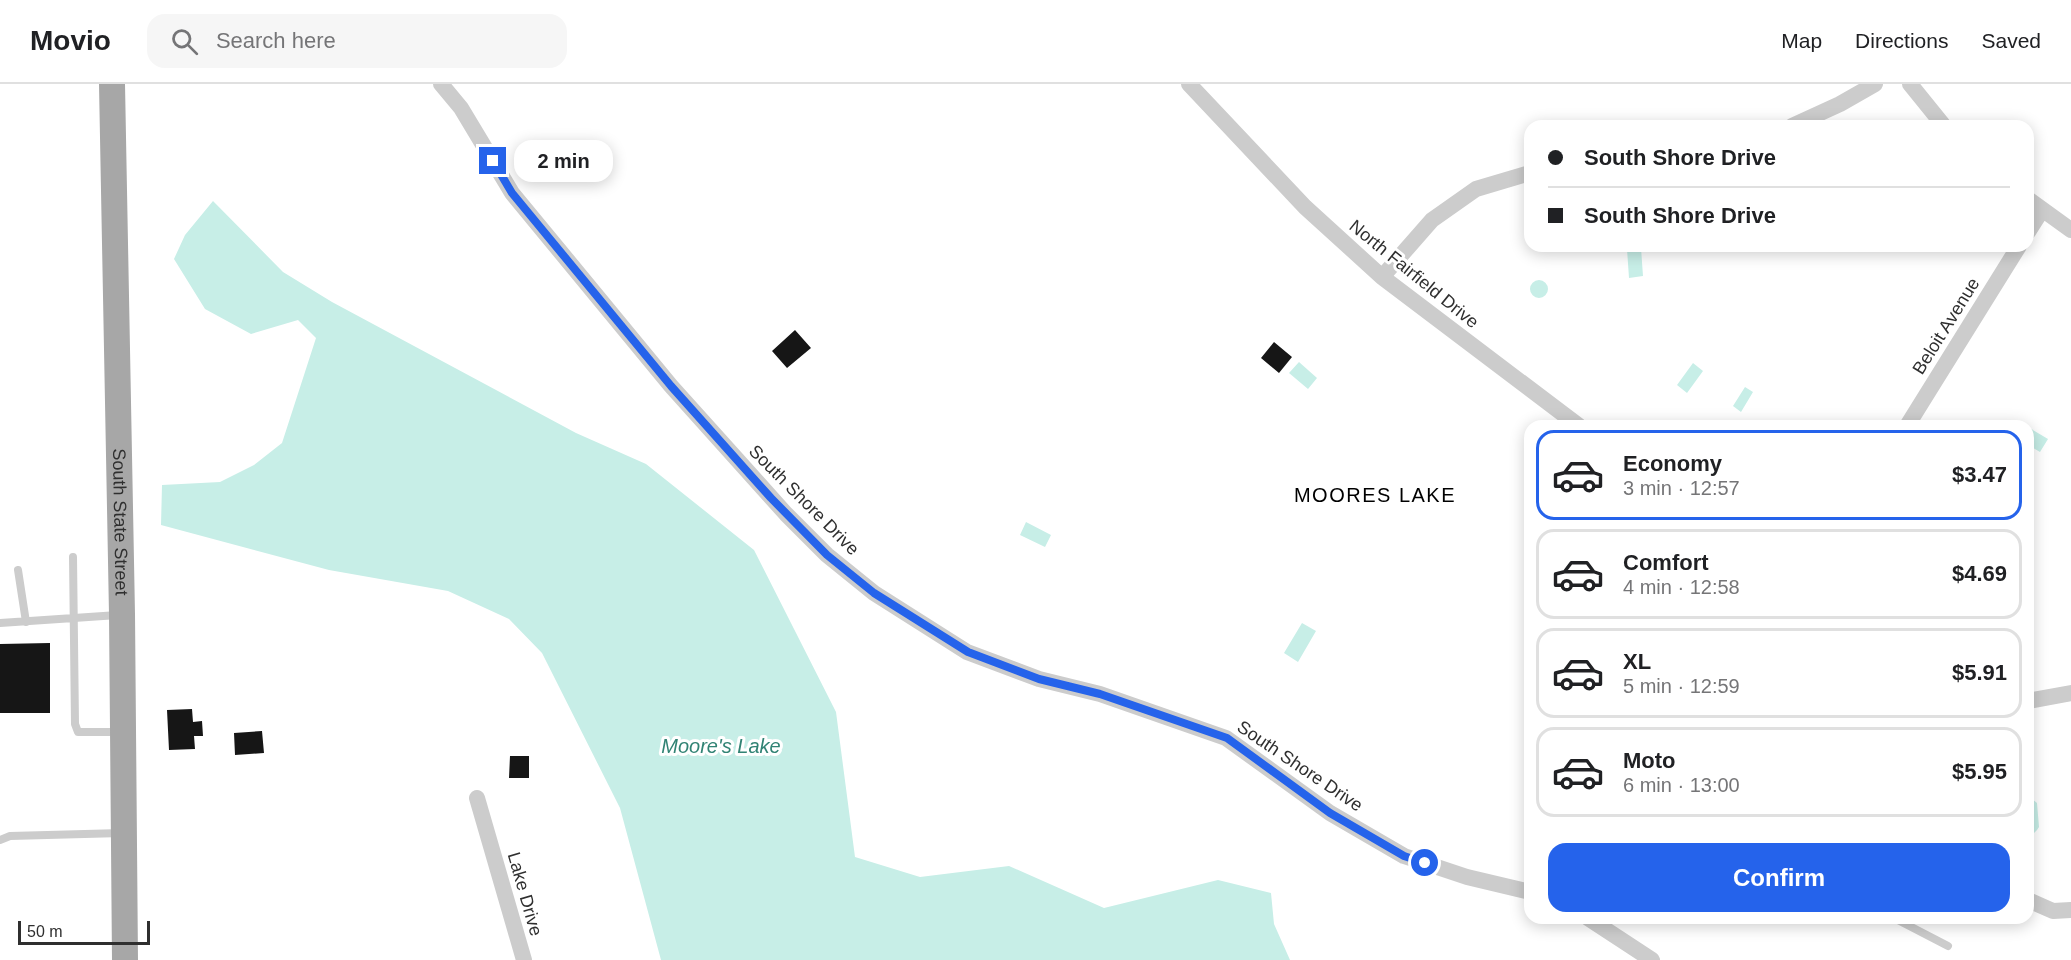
<!DOCTYPE html>
<html lang="en">
<head>
<meta charset="utf-8">
<style>
	:root { --surface:#fff; --page:#f6f6f6; --text:#202124; --muted:#757577; --line:#e0e0e0; --accent:#2563eb }
	body { margin:0; font-family:Arial,sans-serif; background:var(--page); color:var(--text); height:100vh; display:flex; flex-direction:column; font-size:22px; white-space:nowrap }
	* { box-sizing:border-box; margin:0 }
	p { font-size:20px; color:var(--muted) }
	.icon { flex:none; width:33px; height:33px; fill:none; stroke:currentColor; stroke-width:2; stroke-linecap:round; stroke-linejoin:round }
	.map { position:relative; flex:1; overflow:hidden }
	.details { position:absolute; left:1524px; top:336px; width:510px; height:504px; display:flex; flex-direction:column; background:var(--surface); border-radius:18px; box-shadow:0 3px 15px #0003 }
	.details>* { flex:none }
	.top-card { position:absolute; left:1524px; top:36px; width:510px; height:132px; border-radius:18px; box-shadow:0 3px 15px #0003; display:grid; align-content:center; height:132px; padding:0 24px; background:var(--surface) }
	.scale { position:absolute; left:18px; bottom:15px; width:132px; box-sizing:border-box; padding-left:6px; border:3px solid #2f2f2f; border-top:0; font-size:16px; line-height:21px; white-space:nowrap; color:#2f2f2f; -webkit-text-stroke:4px #fff; paint-order:stroke }
	.end { position:absolute; width:27px; height:27px; margin:-14px; border:8px solid #2563eb; background:#fff; box-shadow:0 0 0 3px #fff }
	.from { border-radius:50% }
	.bubble { position:absolute; height:42px; border-radius:18px; background:var(--surface); box-shadow:0 3px 15px #0003; font-size:20px; font-weight:700; line-height:42px; text-align:center }
	.top-card b { display:flex; align-items:center; gap:21px; height:57px; font-size:22px }
	.top-card b+b { border-top:2px solid var(--line) }
	.top-card i { width:15px; height:15px; background:var(--text) }
	ul { padding:10px 0 0; list-style:none }
	li { display:flex; align-items:center; gap:18px; height:90px; margin:0 12px 9px; padding:0 12px; border:3px solid var(--line); border-radius:18px }
	li div { flex:1 }
	li b { display:block; font-size:22px }
	li em { font-style:normal; font-weight:700 }
	li.on { border-color:var(--accent) }
	li>.icon { width:54px; height:54px; stroke-width:1.5 }
	.button { display:flex; gap:12px; margin-top:auto; padding:12px 24px }
	.button a { flex:1; height:69px; border-radius:18px; background:var(--accent); color:#fff; font-size:24px; font-weight:700; line-height:69px; text-align:center }
	header { display:flex; align-items:center; gap:36px; box-sizing:border-box; height:84px; padding:0 30px; background:var(--surface); border-bottom:2px solid var(--line) }
	header strong { font-size:28px }
	nav { display:flex; gap:33px; margin-inline-start:auto; font-size:21px }
	.search { width:420px; height:54px; background:var(--page); display:flex; align-items:center; gap:15px; box-sizing:border-box; padding:0 21px; border-radius:18px; color:var(--muted); font-size:22px }
	.map>svg:first-child { display:block }
	.water { fill:#c7eee7 }
	.building { fill:#161616 }
	.lines { fill:none; stroke-linecap:round; stroke-linejoin:round }
	.lane { stroke:#ccc; stroke-width:8 }
	.street { stroke:#ccc; stroke-width:16 }
	.primary { stroke:#a7a7a7; stroke-width:26 }
	.route { stroke:#2563eb; stroke-width:8 }
	.labels { text-anchor:middle; stroke-width:6; stroke-linejoin:round; paint-order:stroke }
	.street-label { font-size:18px; fill:#2f2f2f; stroke:#fff }
	.neighbourhood-label { font-size:20px; letter-spacing:1.5px; fill:#000; stroke:#fff }
	.water-label { font-size:20px; font-style:italic; fill:#318374; stroke:#fff }
</style>
</head>
<body>
<header>
<strong>Movio</strong>
<div class="search"><svg class="icon" aria-label="search" viewBox="0 0 24 24"><circle cx="10" cy="10" r="6"/><path d="M15 15l6 6"/></svg>Search here</div>
<nav><a>Map</a><a>Directions</a><a>Saved</a></nav>
</header>
<div class="map">
<svg width="2071" height="876" viewBox="0 0 2071 876">
	<rect width="100%" height="100%" fill="#fff"/>
	<path class="water" d="M 213,117 L 283,188 L 332,218 L 576,349 L 646,380 L 754,466 L 836,628 L 855,773 L 920,793 L 1009,782 L 1104,824 L 1218,796 L 1271,809 L 1274,840 L 1290,876 L 661,876 L 620,724 L 542,569 L 509,535 L 448,507 L 329,486 L 161,441 L 162,401 L 220,398 L 254,381 L 282,359 L 316,254 L 298,236 L 251,250 L 205,225 L 174,175 L 185,151 Z
		M 1641,164 L 1643,192 L 1629,194 L 1627,165 Z
		M1530 205a9 9 0 1 1 18 0a9 9 0 1 1-18 0Z
		M 1299,278 L 1317,294 L 1308,305 L 1289,289 Z
		M 1693,279 L 1703,287 L 1687,309 L 1677,301 Z
		M 1745,303 L 1753,308 L 1741,328 L 1733,322 Z
		M 2028,343 L 2048,355 L 2040,368 L 2028,361 Z
		M 1026,438 L 1051,451 L 1045,463 L 1020,451 Z
		M 1302,539 L 1316,547 L 1298,578 L 1284,569 Z
		M 2032,715 L 2037,719 L 2039,743 L 2037,746 L 2034,749 L 2028,749 L 2028,716 Z"/>
	<path class="building" d="M 795,246 L 811,264 L 787,284 L 772,267 Z
		M 1274,258 L 1292,273 L 1279,289 L 1261,274 Z
		M 50,559 L 50,629 L 0,629 L 0,560 Z
		M 192,625 L 193,638 L 202,637 L 203,652 L 194,652 L 195,665 L 169,666 L 167,626 Z
		M 262,647 L 264,669 L 235,671 L 234,649 Z
		M 510,672 L 529,672 L 529,694 L 509,694 Z"/>
	<g class="lines">
		<path class="lane" d="M 73,473 L 75,640 L 78,648 L 120,648
			M 18,486 L 26,538
			M 0,539 L 118,531
			M 0,756 L 10,752 L 122,749
			M 1894,834 L 1948,862"/>
		<path class="street" d="M 441,0 L 461,24 L 512,109 L 671,302 L 786,430 L 827,471 L 874,509 L 967,568 L 1039,595 L 1100,610 L 1226,654 L 1330,729 L 1404,772 L 1467,793 L 1530,808
			M 1189,0 L 1305,123 L 1382,193 L 1579,342
			M 1910,0 L 1944,42
			M 1792,42 L 1840,20 L 1875,0
			M 2028,115 L 2071,146
			M 2028,148 L 2042,126
			M 1382,193 L 1432,136 L 1476,105 L 1530,89
			M 1907,342 L 2019,162
			M 2028,617 L 2071,609
			M 477,714 L 524,876
			M 2028,816 L 2053,827 L 2071,826
			M 1588,834 L 1652,876"/>
		<path class="primary" id="s1" d="M 112,0 L 122,530 L 125,876"/>
	</g>
	<g class="lines">
		<path class="route" d="M 493,77 L 512,109 L 671,302 L 771,414 L 827,471 L 874,509 L 968,568 L 1039,595 L 1100,610 L 1227,654 L 1330,729 L 1404,772 L 1425,779"/>
	</g>
	<g class="labels">
		<g class="street-label">
			<text transform="translate(1414 190) rotate(39)" y="6">North Fairfield Drive</text>
			<text transform="translate(1946 242) rotate(-58)" y="6">Beloit Avenue</text>
			<text transform="translate(804 416) rotate(45)" y="6">South Shore Drive</text>
			<text dy="6" stroke="none"><textPath href="#s1" startOffset="438">South State Street</textPath></text>
			<text transform="translate(1300 682) rotate(34)" y="6">South Shore Drive</text>
			<text transform="translate(525 810) rotate(74)" y="6">Lake Drive</text>
		</g>
		<g class="neighbourhood-label">
			<text x="1375" y="418">MOORES LAKE</text>
		</g>
		<g class="water-label">
			<text x="721" y="669">Moore's Lake</text>
		</g>
	</g>
</svg>
<div class="scale">50 m</div>
<i class="end from" style="left:1425px;top:779px"></i>
<i class="end" style="left:493px;top:77px"></i>
<div class="bubble" style="left:514px;top:56px;width:99px">2 min</div>
<div class="top-card">
<b><i class="from"></i>South Shore Drive</b>
<b><i></i>South Shore Drive</b>
</div>
<section class="details">
<ul>
<li class="on"><svg class="icon" aria-label="car" viewBox="0 0 24 24"><path d="M5 17H2v-5l4-1 3-4h7l3 4 3 1v5h-3M9 17h6M6 11h13"/><circle cx="7" cy="17" r="2"/><circle cx="17" cy="17" r="2"/></svg><div><b>Economy</b><p>3 min · 12:57</p></div><em>$3.47</em></li>
<li><svg class="icon" aria-label="car" viewBox="0 0 24 24"><path d="M5 17H2v-5l4-1 3-4h7l3 4 3 1v5h-3M9 17h6M6 11h13"/><circle cx="7" cy="17" r="2"/><circle cx="17" cy="17" r="2"/></svg><div><b>Comfort</b><p>4 min · 12:58</p></div><em>$4.69</em></li>
<li><svg class="icon" aria-label="car" viewBox="0 0 24 24"><path d="M5 17H2v-5l4-1 3-4h7l3 4 3 1v5h-3M9 17h6M6 11h13"/><circle cx="7" cy="17" r="2"/><circle cx="17" cy="17" r="2"/></svg><div><b>XL</b><p>5 min · 12:59</p></div><em>$5.91</em></li>
<li><svg class="icon" aria-label="car" viewBox="0 0 24 24"><path d="M5 17H2v-5l4-1 3-4h7l3 4 3 1v5h-3M9 17h6M6 11h13"/><circle cx="7" cy="17" r="2"/><circle cx="17" cy="17" r="2"/></svg><div><b>Moto</b><p>6 min · 13:00</p></div><em>$5.95</em></li>
</ul>
<div class="button"><a>Confirm</a></div>
</section>
</div>
</body>
</html>
